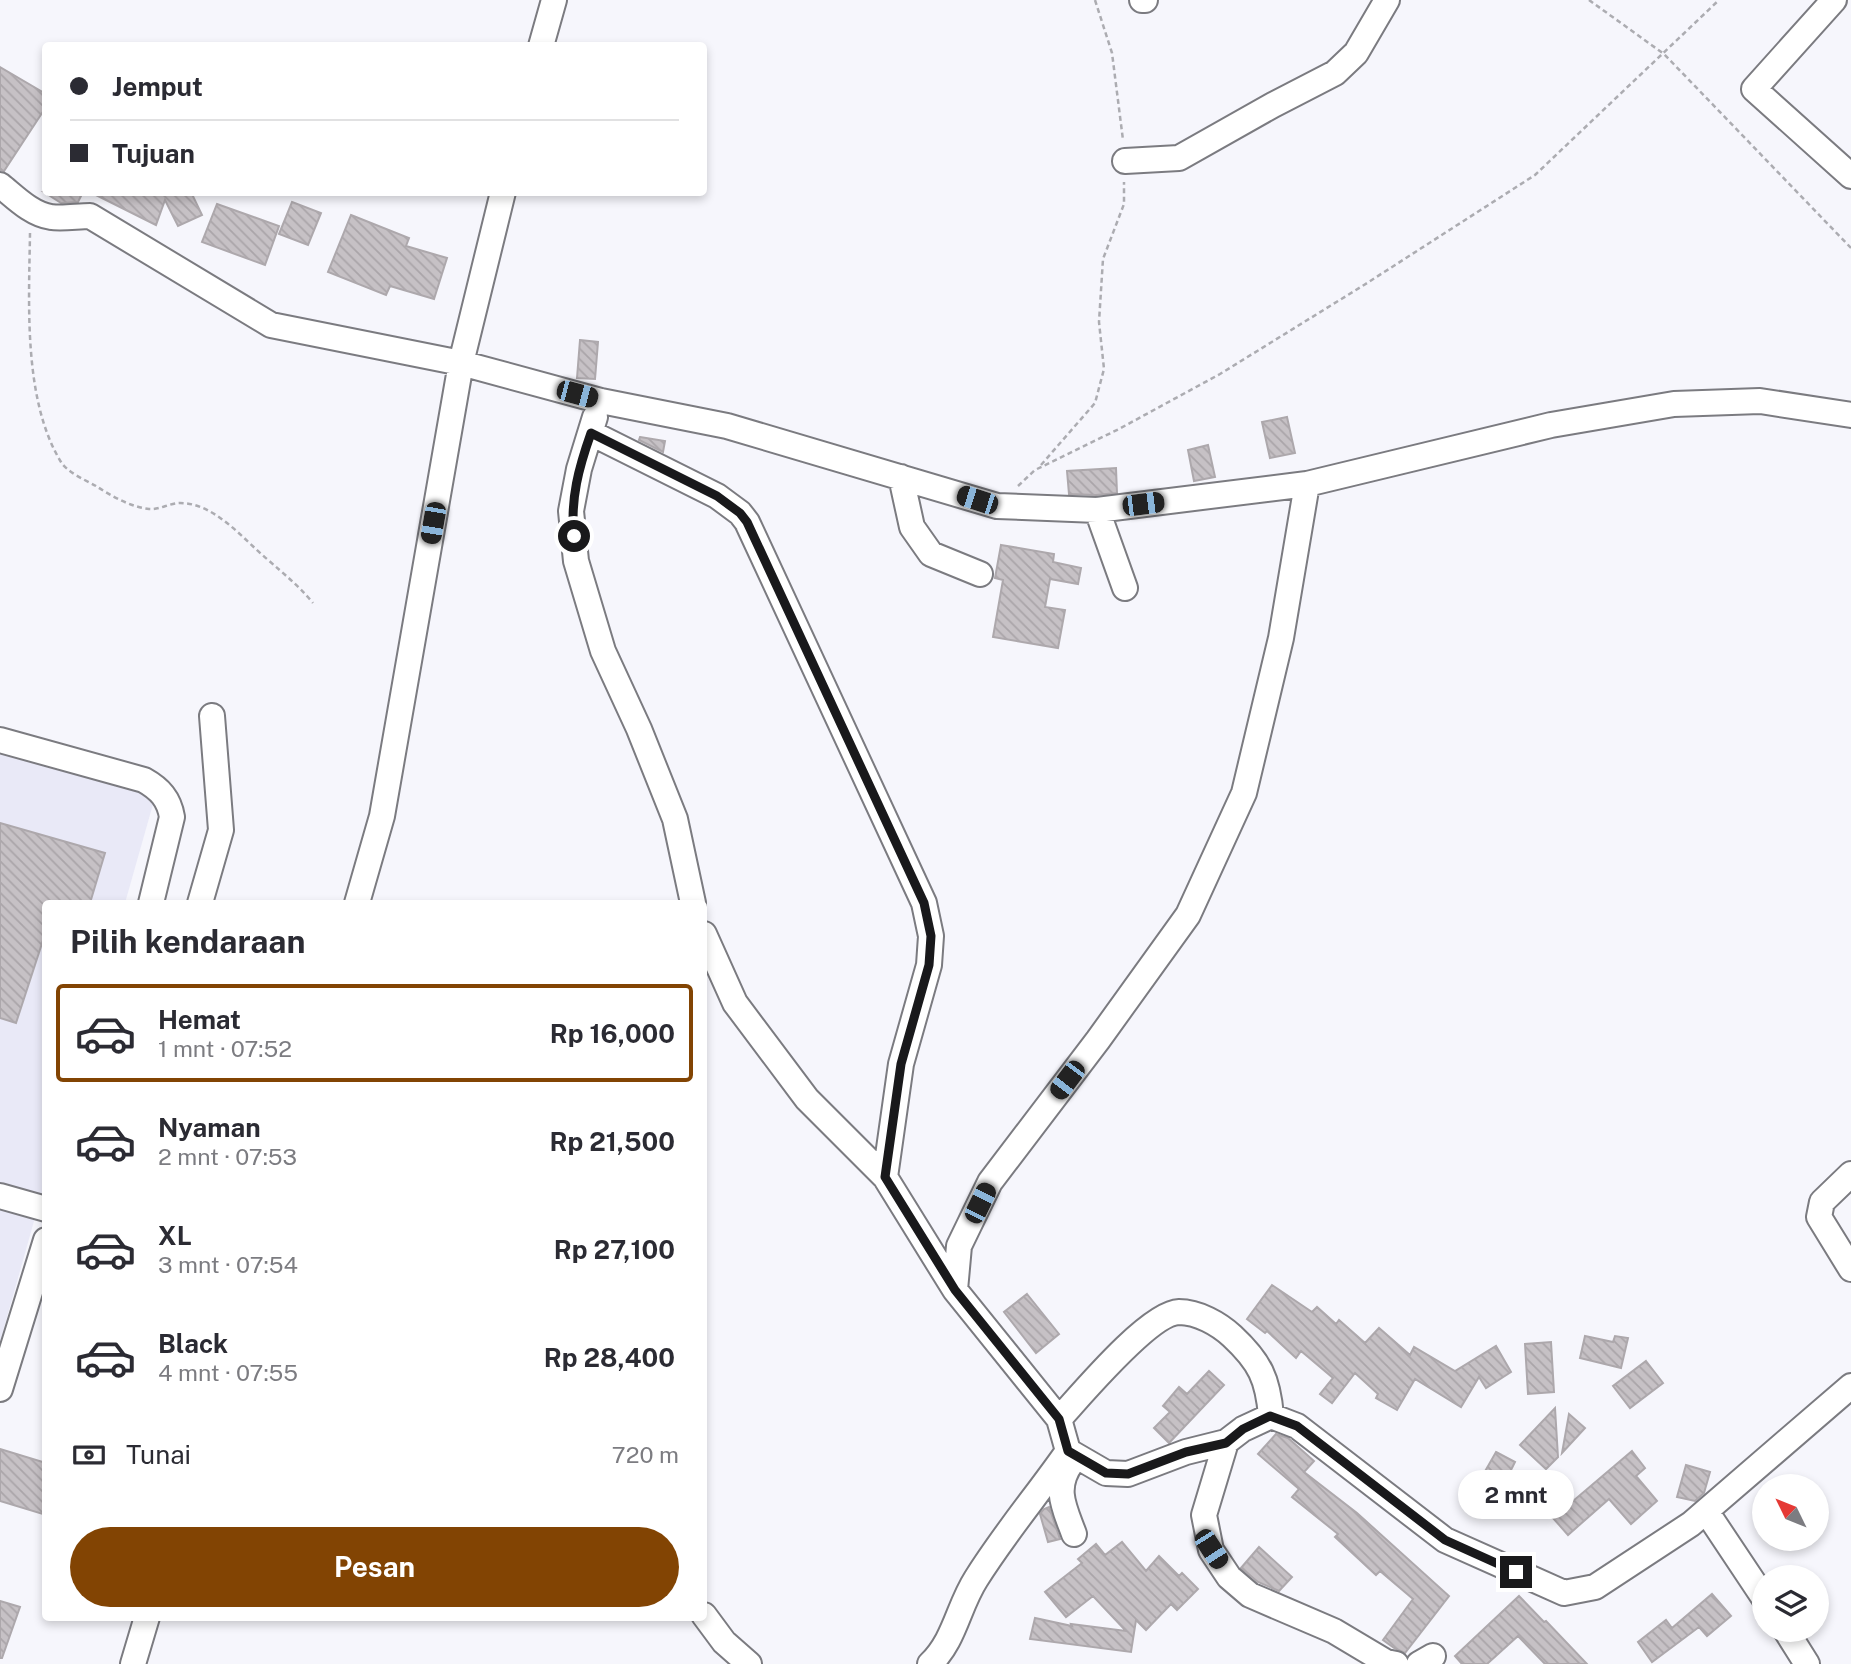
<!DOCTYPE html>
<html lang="id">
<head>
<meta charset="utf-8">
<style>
	:root { --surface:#fff; --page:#f2f2f3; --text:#2b2b33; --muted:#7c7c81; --line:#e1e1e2; --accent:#824403 }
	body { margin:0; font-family:"Public Sans",sans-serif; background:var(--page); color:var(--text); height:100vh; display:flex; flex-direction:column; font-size:26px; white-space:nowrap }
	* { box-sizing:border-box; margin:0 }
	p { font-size:23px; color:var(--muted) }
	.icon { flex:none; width:38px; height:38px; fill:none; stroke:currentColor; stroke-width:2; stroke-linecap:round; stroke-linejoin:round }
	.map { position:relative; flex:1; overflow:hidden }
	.details { position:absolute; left:42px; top:900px; width:665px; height:721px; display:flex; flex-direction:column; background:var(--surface); border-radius:7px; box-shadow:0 4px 10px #0003 }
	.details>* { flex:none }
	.top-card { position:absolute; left:42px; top:42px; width:665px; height:154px; border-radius:7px; box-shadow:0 4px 10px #0003; display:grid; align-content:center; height:154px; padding:0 28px; background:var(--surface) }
	.needle { width:46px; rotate:313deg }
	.fabs { position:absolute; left:1752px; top:1474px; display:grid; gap:14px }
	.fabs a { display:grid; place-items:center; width:77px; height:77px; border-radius:50%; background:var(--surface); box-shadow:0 4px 10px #0003; font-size:35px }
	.end { position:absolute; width:32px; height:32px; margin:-16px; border:9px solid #19191b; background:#fff; box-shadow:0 0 0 4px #fff }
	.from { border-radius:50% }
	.bubble { position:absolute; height:49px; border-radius:24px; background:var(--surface); box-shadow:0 4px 10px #0003; font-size:23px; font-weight:700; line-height:49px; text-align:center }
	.car { position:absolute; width:21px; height:42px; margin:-21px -10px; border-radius:9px; box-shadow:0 0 5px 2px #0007; background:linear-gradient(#222 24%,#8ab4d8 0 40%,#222 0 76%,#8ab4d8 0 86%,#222 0) }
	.top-card b { display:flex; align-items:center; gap:24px; height:66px; font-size:26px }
	.top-card b+b { border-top:2px solid var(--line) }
	.top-card i { width:18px; height:18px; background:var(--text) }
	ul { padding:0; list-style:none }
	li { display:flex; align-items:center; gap:21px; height:98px; margin:0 14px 10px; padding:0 14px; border:4px solid transparent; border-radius:7px }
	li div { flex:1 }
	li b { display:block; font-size:26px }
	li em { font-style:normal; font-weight:700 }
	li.current { border-color:var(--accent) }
	li>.icon { width:63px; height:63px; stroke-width:1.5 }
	h2 { padding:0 28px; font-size:32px; line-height:84px }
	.pay { display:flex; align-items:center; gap:18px; height:77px; padding:0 28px; font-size:26px }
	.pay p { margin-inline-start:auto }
	.cta { display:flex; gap:14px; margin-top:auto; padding:14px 28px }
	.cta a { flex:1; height:80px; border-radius:42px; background:var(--accent); color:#fff; font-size:28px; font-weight:700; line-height:80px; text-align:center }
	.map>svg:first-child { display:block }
	.built { fill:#e9e9f7 }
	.building { fill:url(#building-back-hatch); stroke:#ada8ac; stroke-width:2 }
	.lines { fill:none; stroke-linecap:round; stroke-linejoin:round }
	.minor-casing { stroke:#7b7b80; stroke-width:28 }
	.path { stroke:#acacb1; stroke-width:2.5; stroke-dasharray:5 3.5; stroke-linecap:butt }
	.minor { stroke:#fff; stroke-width:24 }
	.route { stroke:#19191b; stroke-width:9 }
</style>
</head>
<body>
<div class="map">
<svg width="1851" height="1664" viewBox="0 0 1851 1664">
	<defs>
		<pattern id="building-back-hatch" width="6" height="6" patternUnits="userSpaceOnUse" patternTransform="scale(1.75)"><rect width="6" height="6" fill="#c6c1c5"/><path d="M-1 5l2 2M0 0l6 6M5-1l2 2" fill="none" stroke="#aaa5a9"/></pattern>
	</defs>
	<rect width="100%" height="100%" fill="#f6f6fc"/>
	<path class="built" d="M 0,746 L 157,790 L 125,903 L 46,903 L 45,1182 L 0,1342 Z"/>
	<path class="building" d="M 0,67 L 46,94 L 46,107 L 4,171 L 0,170 Z
		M 44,192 L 83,192 L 78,202 L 61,203 Z
		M 90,192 L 191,192 L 202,215 L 178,226 L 165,200 L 156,225 Z
		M 292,202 L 321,213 L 308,245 L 279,234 Z
		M 217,204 L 279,226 L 265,265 L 202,242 Z
		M 351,215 L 409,238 L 406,246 L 447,258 L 434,299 L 390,286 L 386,295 L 328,272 Z
		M 580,340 L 598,342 L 595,379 L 577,378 Z
		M 1287,417 L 1295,453 L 1270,458 L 1262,422 Z
		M 640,437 L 665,441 L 663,452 L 639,440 Z
		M 1208,445 L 1215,477 L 1194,481 L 1188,450 Z
		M 1116,468 L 1117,493 L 1096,495 L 1069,494 L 1067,471 Z
		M 1001,545 L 1054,554 L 1053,562 L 1081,568 L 1078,584 L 1050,579 L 1045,607 L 1065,610 L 1058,648 L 993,637 L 1003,580 L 995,578 Z
		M 0,823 L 105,853 L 90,903 L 46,903 L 46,931 L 16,1023 L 0,1018 Z
		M 1272,1285 L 1312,1312 L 1317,1307 L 1336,1324 L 1339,1320 L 1365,1343 L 1379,1328 L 1410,1355 L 1414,1347 L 1455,1371 L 1496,1346 L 1511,1372 L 1486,1388 L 1479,1377 L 1461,1407 L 1415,1379 L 1397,1410 L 1376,1398 L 1378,1394 L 1355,1373 L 1332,1403 L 1320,1394 L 1333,1378 L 1301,1351 L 1296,1358 L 1267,1331 L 1265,1333 L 1247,1319 Z
		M 1027,1294 L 1059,1334 L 1036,1353 L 1004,1312 Z
		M 1585,1336 L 1613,1342 L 1615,1336 L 1628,1338 L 1621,1368 L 1580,1358 Z
		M 1551,1342 L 1554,1392 L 1528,1394 L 1525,1344 Z
		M 1646,1361 L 1663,1383 L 1630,1408 L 1613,1386 Z
		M 1209,1371 L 1224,1385 L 1169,1443 L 1154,1428 L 1170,1412 L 1163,1406 L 1179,1387 L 1187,1394 Z
		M 1555,1408 L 1558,1457 L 1546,1469 L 1520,1445 Z
		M 1569,1414 L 1585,1428 L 1562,1453 Z
		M 1276,1434 L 1288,1438 L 1314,1461 L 1304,1472 L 1357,1513 L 1449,1596 L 1405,1653 L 1394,1648 L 1383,1640 L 1413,1599 L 1380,1571 L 1376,1575 L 1335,1537 L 1338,1534 L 1292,1497 L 1299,1489 L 1258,1454 Z
		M 0,1449 L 46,1463 L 46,1515 L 0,1501 Z
		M 1632,1451 L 1645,1468 L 1636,1476 L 1657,1501 L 1631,1524 L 1609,1499 L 1568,1535 L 1553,1518 Z
		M 1496,1452 L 1515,1462 L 1504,1484 L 1484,1473 Z
		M 1686,1465 L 1710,1472 L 1704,1493 L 1695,1501 L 1677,1497 Z
		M 1049,1507 L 1060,1539 L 1048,1542 L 1040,1514 L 1044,1509 Z
		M 1122,1542 L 1146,1571 L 1159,1556 L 1179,1576 L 1182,1573 L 1198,1589 L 1177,1610 L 1171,1604 L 1146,1630 L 1136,1620 L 1131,1652 L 1030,1639 L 1035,1618 L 1072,1626 L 1071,1624 L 1126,1631 L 1093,1596 L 1066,1617 L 1045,1592 L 1082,1563 L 1078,1559 L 1096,1544 L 1105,1555 Z
		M 1259,1547 L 1292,1577 L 1279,1591 L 1258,1582 L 1241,1568 Z
		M 1712,1594 L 1731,1616 L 1707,1636 L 1699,1627 L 1652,1662 L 1638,1642 L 1666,1620 L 1672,1628 Z
		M 1519,1596 L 1544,1622 L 1546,1621 L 1587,1664 L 1545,1664 L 1518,1636 L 1487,1664 L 1462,1664 L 1455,1656 Z
		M 0,1601 L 20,1607 L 2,1658 L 0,1658 Z"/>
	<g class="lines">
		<defs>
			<path id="minor" d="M 1142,0 L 1145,0
				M 1834,0 L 1754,89 L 1851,176
				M 541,46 L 554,0
				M 1125,161 L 1179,158 L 1273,105 L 1335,73 L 1356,53 L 1387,0
				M 0,185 C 15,197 31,214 51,217 C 62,219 78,216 90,216 L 271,325 L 461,363 L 601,401 L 727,426 L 997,506 L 1097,510 L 1307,484 L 1551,425 L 1674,404 L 1760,401 L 1851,415
				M 595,417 L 579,469 L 571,511 L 576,561 L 603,651 L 639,729 L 675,819 L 693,903
				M 591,433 L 717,496 L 740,513 L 747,522 L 924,903 L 931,936 L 929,965 L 901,1064 L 885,1177
				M 901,477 L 912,527 L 931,554 L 980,574
				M 1307,484 L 1281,638 L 1244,793 L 1188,915 L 1098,1040 L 990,1182 L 959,1246 L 955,1290 L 1059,1419 L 1068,1451 L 1106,1473 L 1128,1474 L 1186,1452 L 1226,1442 L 1243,1429 L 1271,1416 L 1297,1426 L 1445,1540 L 1564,1593 L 1595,1587 L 1691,1524 L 1706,1511 L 1764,1598
				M 1097,510 L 1125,588
				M 0,740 L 144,780 C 160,789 169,799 172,817 L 151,903
				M 200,903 L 221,830 L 212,716
				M 357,903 L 382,816 L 461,363 L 503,192
				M 704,934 L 735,1003 L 807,1099 L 885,1177 L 955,1290
				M 1851,1174 L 1822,1202 L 1819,1217 L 1851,1269
				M 0,1196 L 46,1209
				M 0,1389 L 46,1240
				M 1059,1419 C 1081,1395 1149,1313 1179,1312 C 1198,1312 1219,1324 1232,1336 C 1260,1362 1268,1379 1271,1416
				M 1226,1442 L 1204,1515 L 1211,1550 L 1229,1577 L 1250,1595 L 1334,1631 L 1386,1662 L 1396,1664
				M 1072,1462 C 1053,1488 1064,1507 1074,1534
				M 1706,1511 L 1851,1386
				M 704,1615 L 724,1642 L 749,1664
				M 1785,1629 L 1807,1664
				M 133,1664 L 147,1617
				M 930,1664 C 955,1640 958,1607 976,1579 C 1004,1534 1038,1494 1068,1451
				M 1419,1664 L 1433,1656"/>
		</defs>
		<use href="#minor" class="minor-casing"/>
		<path class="path" d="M 1095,0 L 1112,53 L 1123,140
			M 1589,0 L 1664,54 L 1851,248
			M 30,233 C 29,303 23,400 61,462 C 67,472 85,480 96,486 C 111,496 131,507 149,509 C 159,510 170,503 180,503 C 215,503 243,539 267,559 C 285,575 298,585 313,603
			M 1041,465 L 1095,403 L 1104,369 L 1099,322 L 1103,259 L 1124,204 L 1124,182
			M 1037,469 L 1119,429 L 1220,374 L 1364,285 L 1535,175 L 1719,0
			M 1018,486 L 1036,469"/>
		<use href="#minor" class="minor"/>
	</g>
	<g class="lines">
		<path class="route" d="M 574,536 C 570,499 579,467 591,433 L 717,496 L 740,513 L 747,522 L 924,903 L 931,936 L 929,965 L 901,1064 L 885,1177 L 955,1290 L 1059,1419 L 1068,1451 L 1106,1473 L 1128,1474 L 1186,1452 L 1226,1443 L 1243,1429 L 1270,1416 L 1297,1426 L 1445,1540 L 1516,1572"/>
	</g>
</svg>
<div class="fabs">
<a><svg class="needle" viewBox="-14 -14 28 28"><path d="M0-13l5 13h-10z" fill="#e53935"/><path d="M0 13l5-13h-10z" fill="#7c7c81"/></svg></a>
<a><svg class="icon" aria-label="layers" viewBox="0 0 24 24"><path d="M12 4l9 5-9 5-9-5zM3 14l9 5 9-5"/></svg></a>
</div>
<i class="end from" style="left:574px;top:536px"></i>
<i class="end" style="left:1516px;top:1572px"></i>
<div class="bubble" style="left:1458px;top:1470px;width:116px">2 mnt</div>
<i class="car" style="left:577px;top:394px;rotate:105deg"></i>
<i class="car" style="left:977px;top:500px;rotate:288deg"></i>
<i class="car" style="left:1143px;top:504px;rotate:83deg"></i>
<i class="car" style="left:433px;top:523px;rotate:190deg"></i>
<i class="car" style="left:1067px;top:1080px;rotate:217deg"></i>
<i class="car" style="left:980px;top:1203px;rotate:26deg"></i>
<i class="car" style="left:1211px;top:1549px;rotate:147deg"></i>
<div class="top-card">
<b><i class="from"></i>Jemput</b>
<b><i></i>Tujuan</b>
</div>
<section class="details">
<h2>Pilih kendaraan</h2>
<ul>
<li class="current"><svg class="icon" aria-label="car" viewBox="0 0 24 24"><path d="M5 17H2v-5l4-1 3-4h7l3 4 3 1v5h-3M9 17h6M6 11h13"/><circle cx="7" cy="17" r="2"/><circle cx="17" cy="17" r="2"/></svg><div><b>Hemat</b><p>1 mnt · 07:52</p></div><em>Rp 16,000</em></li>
<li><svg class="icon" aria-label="car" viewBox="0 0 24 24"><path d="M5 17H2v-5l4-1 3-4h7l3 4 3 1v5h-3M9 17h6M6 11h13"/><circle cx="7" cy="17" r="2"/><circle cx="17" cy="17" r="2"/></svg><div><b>Nyaman</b><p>2 mnt · 07:53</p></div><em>Rp 21,500</em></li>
<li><svg class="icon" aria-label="car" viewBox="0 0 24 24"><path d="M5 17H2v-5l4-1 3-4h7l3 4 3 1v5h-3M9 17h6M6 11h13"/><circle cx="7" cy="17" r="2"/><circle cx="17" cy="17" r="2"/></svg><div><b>XL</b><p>3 mnt · 07:54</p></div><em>Rp 27,100</em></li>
<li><svg class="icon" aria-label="car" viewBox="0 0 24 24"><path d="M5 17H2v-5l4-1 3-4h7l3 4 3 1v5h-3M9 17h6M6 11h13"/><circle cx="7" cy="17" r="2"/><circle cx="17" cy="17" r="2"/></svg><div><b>Black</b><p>4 mnt · 07:55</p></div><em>Rp 28,400</em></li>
</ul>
<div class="pay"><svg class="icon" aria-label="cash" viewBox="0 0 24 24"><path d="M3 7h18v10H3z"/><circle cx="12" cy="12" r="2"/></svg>Tunai<p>720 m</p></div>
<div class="cta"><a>Pesan</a></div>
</section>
</div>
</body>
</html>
